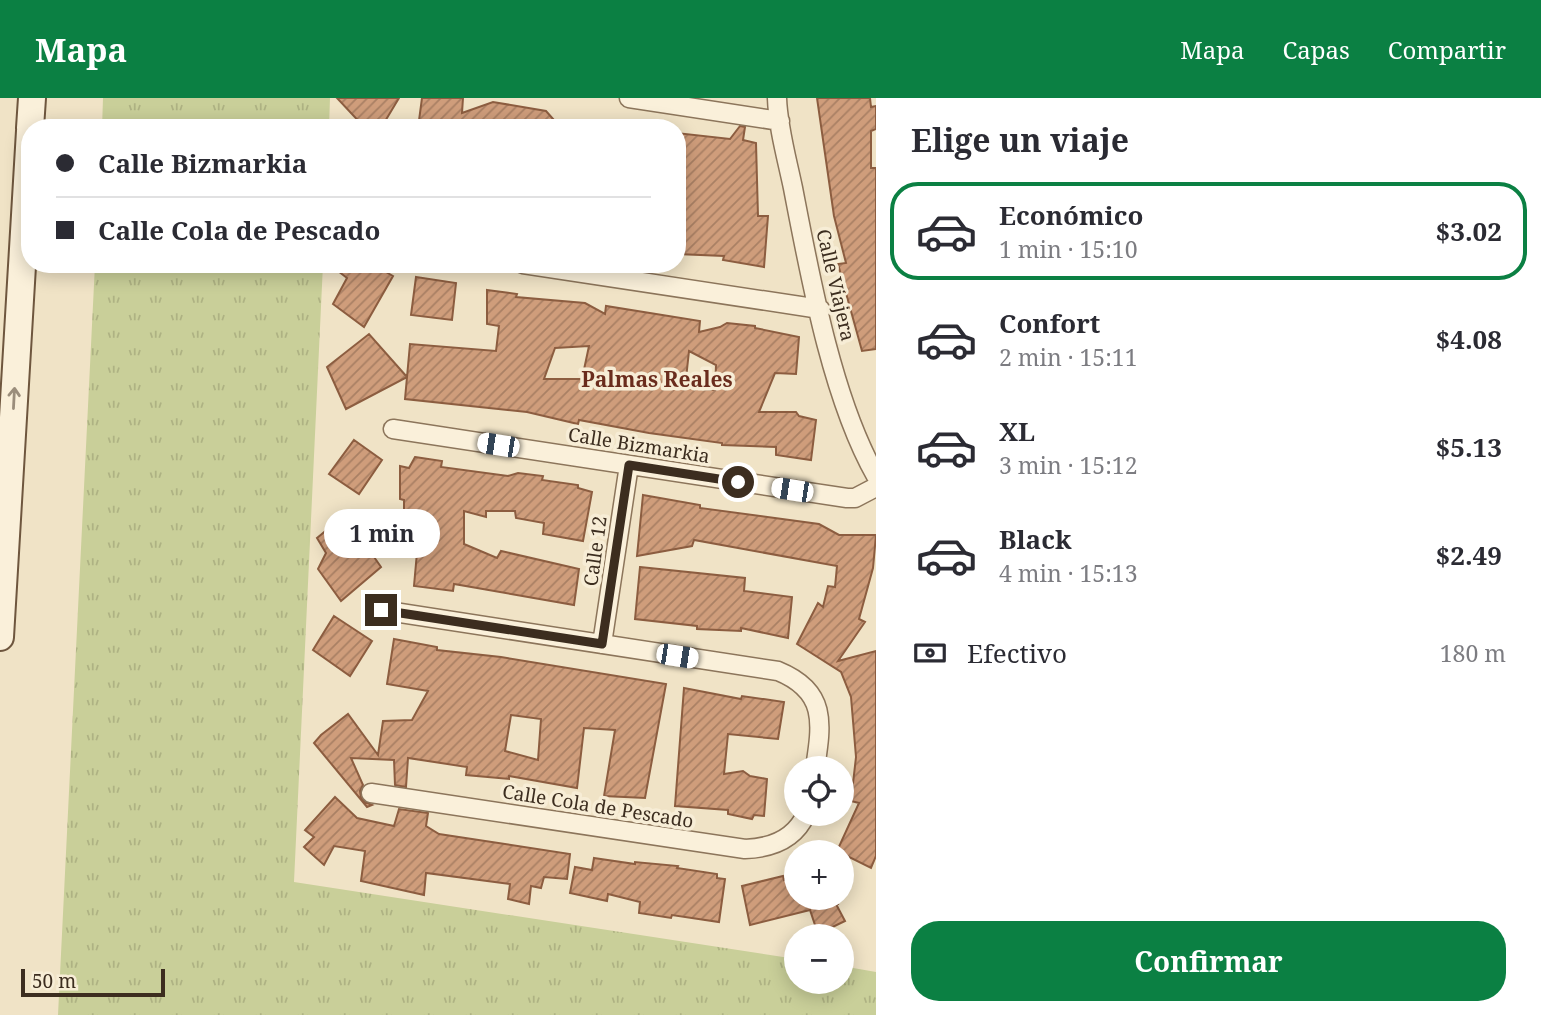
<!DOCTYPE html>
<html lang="es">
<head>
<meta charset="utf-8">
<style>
	:root { --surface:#fff; --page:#f7f7f7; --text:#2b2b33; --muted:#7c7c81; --line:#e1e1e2; --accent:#0b8043 }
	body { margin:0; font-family:"Noto Serif",serif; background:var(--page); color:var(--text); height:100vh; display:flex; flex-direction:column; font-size:26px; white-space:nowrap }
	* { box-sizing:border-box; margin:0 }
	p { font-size:23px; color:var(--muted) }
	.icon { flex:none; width:38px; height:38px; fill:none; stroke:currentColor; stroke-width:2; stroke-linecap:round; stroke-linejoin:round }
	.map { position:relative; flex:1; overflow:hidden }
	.drawer { display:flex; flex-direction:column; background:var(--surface); width:665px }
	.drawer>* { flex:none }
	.guide { position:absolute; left:21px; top:21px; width:665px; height:154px; border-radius:28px; box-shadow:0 4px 18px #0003; display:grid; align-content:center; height:154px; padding:0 35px; background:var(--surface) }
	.tools { position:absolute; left:784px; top:658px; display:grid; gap:14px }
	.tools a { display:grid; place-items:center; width:70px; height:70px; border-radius:50%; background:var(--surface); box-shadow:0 4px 18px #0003; font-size:35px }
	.scale { position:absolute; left:21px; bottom:18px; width:144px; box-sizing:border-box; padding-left:7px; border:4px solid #3c2d1f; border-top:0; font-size:19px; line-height:24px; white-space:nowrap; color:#3c2d1f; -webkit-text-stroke:5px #f7edd6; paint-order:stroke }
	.end { position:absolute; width:32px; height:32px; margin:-16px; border:9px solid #3c2d1f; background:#fff; box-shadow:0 0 0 4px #fff }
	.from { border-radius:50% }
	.bubble { position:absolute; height:49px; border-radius:24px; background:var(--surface); box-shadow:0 4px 18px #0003; font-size:23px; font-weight:700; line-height:49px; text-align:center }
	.car { position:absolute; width:21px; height:42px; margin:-21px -10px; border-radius:9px; box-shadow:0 0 5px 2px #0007; background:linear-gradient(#fff 24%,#345 0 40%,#fff 0 76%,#345 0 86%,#fff 0) }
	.guide b { display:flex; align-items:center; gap:24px; height:66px; font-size:26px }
	.guide b+b { border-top:2px solid var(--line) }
	.guide i { width:18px; height:18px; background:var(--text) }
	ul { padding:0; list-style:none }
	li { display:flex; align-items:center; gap:21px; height:98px; margin:0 14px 10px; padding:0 21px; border:4px solid transparent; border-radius:28px }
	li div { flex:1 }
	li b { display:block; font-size:26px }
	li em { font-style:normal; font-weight:700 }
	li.on { border-color:var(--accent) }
	li>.icon { width:63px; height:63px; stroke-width:1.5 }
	h2 { padding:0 35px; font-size:32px; line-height:84px }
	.pay { display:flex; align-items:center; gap:18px; height:77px; padding:0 35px; font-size:26px }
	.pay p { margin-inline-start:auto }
	.button { display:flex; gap:14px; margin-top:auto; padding:14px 35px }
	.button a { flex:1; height:80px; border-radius:28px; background:var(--accent); color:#fff; font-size:28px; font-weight:700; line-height:80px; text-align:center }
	header { display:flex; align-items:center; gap:42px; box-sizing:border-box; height:98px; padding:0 35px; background:var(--accent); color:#fff }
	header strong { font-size:33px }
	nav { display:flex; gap:38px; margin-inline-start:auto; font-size:24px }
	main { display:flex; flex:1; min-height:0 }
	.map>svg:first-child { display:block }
	.grass { fill:url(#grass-tufts) }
	.building { fill:url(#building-hatch); stroke:#8c5d40; stroke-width:2; fill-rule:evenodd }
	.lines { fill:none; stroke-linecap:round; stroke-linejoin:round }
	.street-casing { stroke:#8c755b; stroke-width:21 }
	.secondary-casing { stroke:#6e563e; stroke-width:30 }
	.street { stroke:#faf0da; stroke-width:18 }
	.secondary { stroke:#faf0da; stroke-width:26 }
	.oneway { stroke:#9b8e7c }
	.route { stroke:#3c2d1f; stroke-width:9 }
	.labels { text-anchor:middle; stroke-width:7; stroke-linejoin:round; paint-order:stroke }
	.street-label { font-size:19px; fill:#3c2d1f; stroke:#f7edd6 }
	.neighbourhood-label { font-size:21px; font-weight:bold; fill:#6a2c1d; stroke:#f7edd6 }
</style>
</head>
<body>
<header>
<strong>Mapa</strong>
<nav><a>Mapa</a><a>Capas</a><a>Compartir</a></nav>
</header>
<main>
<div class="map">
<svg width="876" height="917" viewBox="0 0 876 917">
	<defs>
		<pattern id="grass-tufts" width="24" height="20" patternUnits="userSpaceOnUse" patternTransform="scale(1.75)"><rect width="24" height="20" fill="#c9cf99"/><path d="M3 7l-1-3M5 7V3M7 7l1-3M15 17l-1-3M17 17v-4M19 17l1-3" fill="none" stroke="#aeb283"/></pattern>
		<pattern id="building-hatch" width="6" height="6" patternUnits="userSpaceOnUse" patternTransform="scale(1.75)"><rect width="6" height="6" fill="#cf9d7b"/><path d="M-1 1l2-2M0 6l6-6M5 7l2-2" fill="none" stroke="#a98064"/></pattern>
	</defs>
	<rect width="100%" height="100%" fill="#f0e3c6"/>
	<path class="grass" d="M 103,0 L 330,0 L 329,30 L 102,30 Z
		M 95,166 L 323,166 L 294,784 L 796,861 L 796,884 L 842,884 L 842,868 L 876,874 L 876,917 L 58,917 Z"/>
	<path class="building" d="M 337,0 L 399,0 L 381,30 L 365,30 Z
		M 422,0 L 463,0 L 462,15 L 493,4 L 546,13 L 561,30 L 418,30 Z
		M 817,0 L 870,0 L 871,9 L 876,8 L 876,31 L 871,33 L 871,70 L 876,70 L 876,251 L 862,253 L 838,166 L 846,165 L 834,118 Z
		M 740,28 L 745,29 L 743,42 L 756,45 L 758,118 L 768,118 L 764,169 L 723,162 L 724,158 L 677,156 L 677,35 L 730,41 Z
		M 329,166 L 372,166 L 393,178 L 364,229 L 333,206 L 347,180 Z
		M 416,179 L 456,185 L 452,222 L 411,217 Z
		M 487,192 L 517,196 L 516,199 L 585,205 L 605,216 L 606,208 L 700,223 L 699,234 L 720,229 L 727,225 L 755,228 L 755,230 L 799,239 L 796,276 L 775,275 L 759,314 L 796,314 L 799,318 L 816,322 L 811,362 L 776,357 L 776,349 L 722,347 L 722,345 L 649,335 L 579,322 L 578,326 L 527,314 L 405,301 L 407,279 L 346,311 L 327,269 L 369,236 L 407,279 L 410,246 L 496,253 L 499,228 L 487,226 ZM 589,248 L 582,281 L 544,281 L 555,250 ZM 689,253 L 716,267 L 715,292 L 685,290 Z
		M 354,342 L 382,362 L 359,396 L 329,376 Z
		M 415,359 L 442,363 L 441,369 L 508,378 L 518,375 L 543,378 L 542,382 L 578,387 L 578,390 L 592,394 L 583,443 L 543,436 L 544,425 L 516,420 L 515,413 L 486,413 L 486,419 L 464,413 L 464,446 L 497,460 L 501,453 L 579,471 L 574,507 L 454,486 L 453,493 L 414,488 L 420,421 L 404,418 L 404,402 L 400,401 L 400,368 L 409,370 Z
		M 643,397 L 700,407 L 700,410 L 819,426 L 839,437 L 876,437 L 873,470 L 859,521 L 865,524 L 838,563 L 876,553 L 876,758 L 871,770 L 837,753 L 859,705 L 851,703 L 856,659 L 851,599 L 841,574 L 797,546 L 818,505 L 823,509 L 828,488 L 835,489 L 837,468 L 694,442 L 692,448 L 637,458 Z
		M 345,417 L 381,469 L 341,503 L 318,471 L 326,455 L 317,440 Z
		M 640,469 L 745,480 L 744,493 L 792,499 L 788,540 L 741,530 L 741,533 L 697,531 L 697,528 L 635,521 Z
		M 334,518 L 372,543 L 350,578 L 313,552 Z
		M 394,541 L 437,549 L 437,552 L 501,559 L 666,586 L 645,700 L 604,698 L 615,632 L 584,630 L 577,690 L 509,678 L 509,681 L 466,677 L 467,669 L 408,660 L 406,689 L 395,687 L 394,662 L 351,660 L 363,687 L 360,693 L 361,700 L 365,704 L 372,707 L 367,709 L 314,645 L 321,637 L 348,616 L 378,657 L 383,623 L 412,622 L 428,593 L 387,586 ZM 511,617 L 541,621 L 538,662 L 505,653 Z
		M 684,590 L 741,601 L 742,598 L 784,604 L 778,641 L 728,636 L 724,676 L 743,673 L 750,678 L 767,681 L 764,718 L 754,717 L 752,721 L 728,716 L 728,712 L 675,708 Z
		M 335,699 L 357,720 L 394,728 L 399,711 L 428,715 L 426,728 L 439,736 L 570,756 L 567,781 L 544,779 L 541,790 L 531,788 L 529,806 L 508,801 L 510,786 L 426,775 L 424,797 L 361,783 L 365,753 L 334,748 L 324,767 L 304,749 L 314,739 L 305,732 Z
		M 594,760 L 635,766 L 635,764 L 678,768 L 677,770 L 717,776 L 717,780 L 725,781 L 719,824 L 672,817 L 671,820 L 639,815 L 640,804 L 608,796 L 607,803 L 570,795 L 575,769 L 592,772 Z
		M 796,776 L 796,800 L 837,800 L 838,806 L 836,806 L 845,823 L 818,836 L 810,812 L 750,827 L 742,788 L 783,778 L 784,782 Z"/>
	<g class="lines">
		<defs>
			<path id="street" d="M 629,0 L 780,23
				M 777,0 C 778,30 787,61 793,90 C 810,178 832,301 876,378
				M 523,166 L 820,211
				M 393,331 L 847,400 L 855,400 L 876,389
				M 381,512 L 778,573 C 827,593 822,625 815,670
				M 602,546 L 629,367
				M 371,695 L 745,751 C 771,750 795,741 806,716"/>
			<path id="secondary" d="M 30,30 L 32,0
				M 0,539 L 30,33"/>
		</defs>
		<use href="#street" class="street-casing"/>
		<use href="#secondary" class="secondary-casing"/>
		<use href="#street" class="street"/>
		<use href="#secondary" class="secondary"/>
	</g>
	<defs><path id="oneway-shaft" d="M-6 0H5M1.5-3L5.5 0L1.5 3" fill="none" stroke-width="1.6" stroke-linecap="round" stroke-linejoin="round" transform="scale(1.75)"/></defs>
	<use class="oneway" href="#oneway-shaft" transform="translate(14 300) rotate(-87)"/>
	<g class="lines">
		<path class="route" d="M 381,512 L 602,546 L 629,367 L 738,384"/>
	</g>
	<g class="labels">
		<g class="street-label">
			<text transform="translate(836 187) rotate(77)" y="7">Calle Viajera</text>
			<text transform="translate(639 347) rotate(9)" y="7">Calle Bizmarkia</text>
			<text transform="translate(595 453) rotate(-82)" y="7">Calle 12</text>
			<text transform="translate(598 708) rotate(9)" y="7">Calle Cola de Pescado</text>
		</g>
		<g class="neighbourhood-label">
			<text x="657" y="289">Palmas Reales</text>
		</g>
	</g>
</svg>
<div class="tools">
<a><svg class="icon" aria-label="locate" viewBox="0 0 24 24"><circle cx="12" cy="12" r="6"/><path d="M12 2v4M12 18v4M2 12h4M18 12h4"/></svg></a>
<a>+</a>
<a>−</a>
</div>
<div class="scale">50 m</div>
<i class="end from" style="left:738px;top:384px"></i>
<i class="end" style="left:381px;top:512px"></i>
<div class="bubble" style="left:324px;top:411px;width:116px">1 min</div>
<i class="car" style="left:498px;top:347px;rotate:279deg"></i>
<i class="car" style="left:792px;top:392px;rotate:279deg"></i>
<i class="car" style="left:677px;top:558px;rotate:99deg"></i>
<div class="guide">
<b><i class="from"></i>Calle Bizmarkia</b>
<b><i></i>Calle Cola de Pescado</b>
</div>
</div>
<section class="drawer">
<h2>Elige un viaje</h2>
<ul>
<li class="on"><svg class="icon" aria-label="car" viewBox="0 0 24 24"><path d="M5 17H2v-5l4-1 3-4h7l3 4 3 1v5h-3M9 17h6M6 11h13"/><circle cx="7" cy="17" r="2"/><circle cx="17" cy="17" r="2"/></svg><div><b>Económico</b><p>1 min · 15:10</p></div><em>$3.02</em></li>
<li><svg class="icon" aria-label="car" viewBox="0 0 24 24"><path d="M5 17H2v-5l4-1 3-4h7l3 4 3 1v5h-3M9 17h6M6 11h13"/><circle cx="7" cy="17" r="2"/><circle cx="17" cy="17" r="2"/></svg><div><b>Confort</b><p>2 min · 15:11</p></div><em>$4.08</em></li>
<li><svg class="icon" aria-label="car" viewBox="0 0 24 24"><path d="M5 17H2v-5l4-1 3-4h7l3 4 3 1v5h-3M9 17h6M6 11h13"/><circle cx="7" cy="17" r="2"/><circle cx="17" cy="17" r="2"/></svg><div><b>XL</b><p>3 min · 15:12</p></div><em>$5.13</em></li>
<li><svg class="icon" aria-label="car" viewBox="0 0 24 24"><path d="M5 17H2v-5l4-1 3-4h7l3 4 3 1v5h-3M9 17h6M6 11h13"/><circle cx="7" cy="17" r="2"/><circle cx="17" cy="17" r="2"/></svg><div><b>Black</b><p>4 min · 15:13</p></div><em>$2.49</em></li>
</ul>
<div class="pay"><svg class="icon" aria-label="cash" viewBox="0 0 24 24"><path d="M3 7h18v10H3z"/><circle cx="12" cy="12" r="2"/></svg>Efectivo<p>180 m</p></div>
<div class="button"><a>Confirmar</a></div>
</section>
</main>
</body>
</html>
